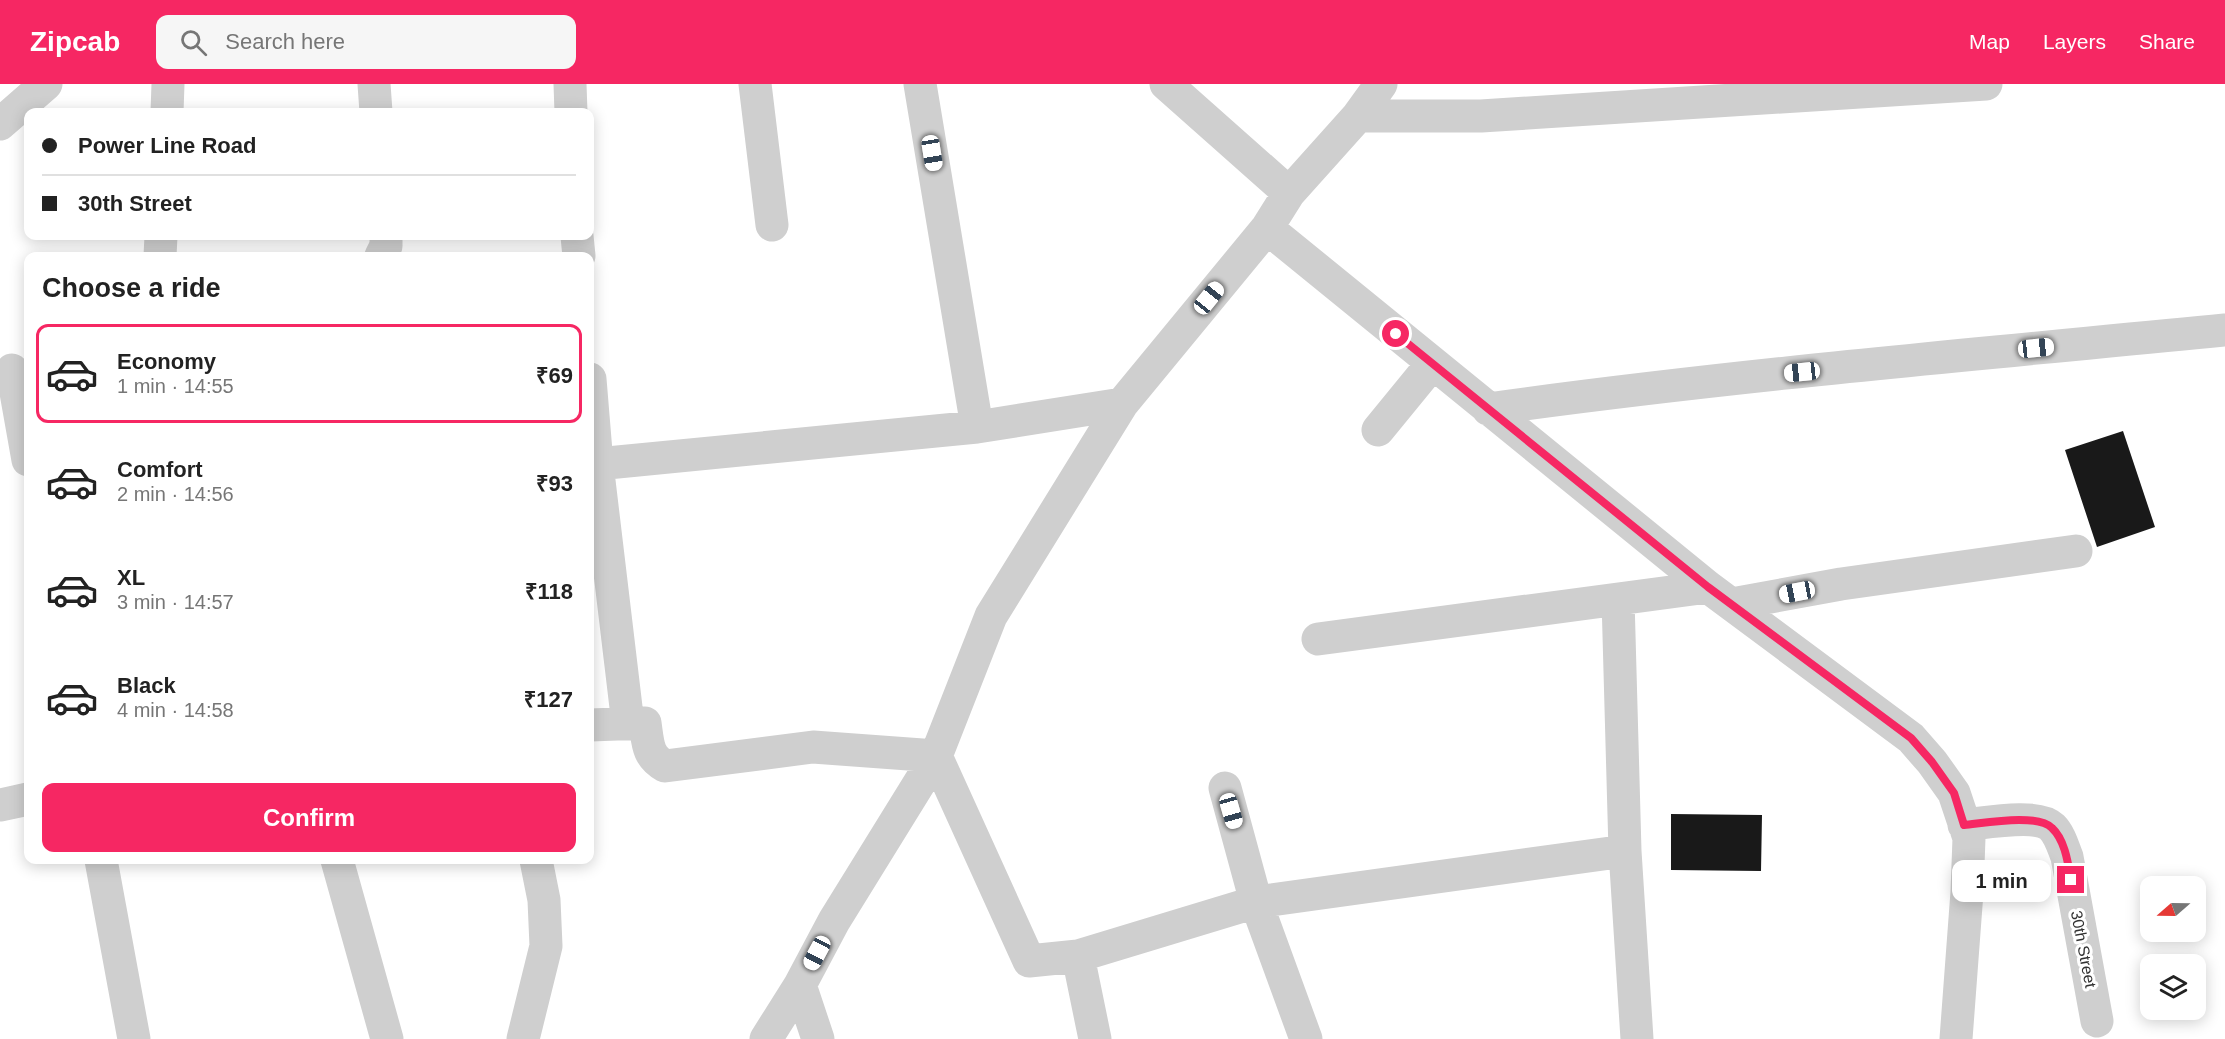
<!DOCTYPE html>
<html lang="en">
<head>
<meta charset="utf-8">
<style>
	:root { --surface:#fff; --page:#f6f6f6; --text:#222; --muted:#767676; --line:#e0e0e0; --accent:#f62763 }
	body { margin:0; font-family:Arial,sans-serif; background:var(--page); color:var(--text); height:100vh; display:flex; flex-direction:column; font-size:22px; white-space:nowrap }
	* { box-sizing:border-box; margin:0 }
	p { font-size:20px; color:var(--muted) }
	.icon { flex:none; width:33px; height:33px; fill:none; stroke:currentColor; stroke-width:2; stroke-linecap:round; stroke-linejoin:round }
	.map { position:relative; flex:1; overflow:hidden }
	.sheet { position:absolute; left:24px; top:168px; width:570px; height:612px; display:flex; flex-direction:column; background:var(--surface); border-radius:12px; box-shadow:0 3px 15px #0003 }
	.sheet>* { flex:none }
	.hud { position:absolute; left:24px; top:24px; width:570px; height:132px; border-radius:12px; box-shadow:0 3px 15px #0003; display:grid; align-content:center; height:132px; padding:0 18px; background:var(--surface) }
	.needle { width:39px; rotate:250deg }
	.buttons { position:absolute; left:2140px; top:792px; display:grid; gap:12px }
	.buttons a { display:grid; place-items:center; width:66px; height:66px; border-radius:12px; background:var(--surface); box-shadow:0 3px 15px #0003; font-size:30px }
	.end { position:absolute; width:27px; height:27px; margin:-14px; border:8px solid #f62763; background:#fff; box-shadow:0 0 0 3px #fff }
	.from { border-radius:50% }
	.bubble { position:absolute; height:42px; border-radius:12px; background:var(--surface); box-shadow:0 3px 15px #0003; font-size:20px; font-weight:700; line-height:42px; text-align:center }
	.car { position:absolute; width:18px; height:36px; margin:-18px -9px; border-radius:8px; box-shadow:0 0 4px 2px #0007; background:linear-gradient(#fff 24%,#345 0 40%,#fff 0 76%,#345 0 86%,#fff 0) }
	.hud b { display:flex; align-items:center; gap:21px; height:57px; font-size:22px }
	.hud b+b { border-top:2px solid var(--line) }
	.hud i { width:15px; height:15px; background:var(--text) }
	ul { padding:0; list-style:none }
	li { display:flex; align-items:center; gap:18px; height:99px; margin:0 12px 9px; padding:0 6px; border:3px solid transparent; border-radius:12px }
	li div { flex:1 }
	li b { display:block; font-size:22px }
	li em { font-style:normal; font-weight:700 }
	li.current { border-color:var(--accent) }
	li>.icon { width:54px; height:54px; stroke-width:1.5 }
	h2 { padding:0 18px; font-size:27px; line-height:72px }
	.primary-button { display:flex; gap:12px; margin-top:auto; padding:12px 18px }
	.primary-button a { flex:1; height:69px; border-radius:12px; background:var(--accent); color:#fff; font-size:24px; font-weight:700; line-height:69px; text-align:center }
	header { display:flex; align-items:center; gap:36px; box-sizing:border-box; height:84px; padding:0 30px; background:var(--accent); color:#fff }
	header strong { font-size:28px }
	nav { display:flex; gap:33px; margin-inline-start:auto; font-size:21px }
	.search { width:420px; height:54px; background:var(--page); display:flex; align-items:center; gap:15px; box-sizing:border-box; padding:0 21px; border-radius:12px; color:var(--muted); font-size:22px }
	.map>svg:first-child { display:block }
	.building { fill:#191919 }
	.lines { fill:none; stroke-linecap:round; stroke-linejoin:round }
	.minor { stroke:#cfcfcf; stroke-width:33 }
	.route { stroke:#f62763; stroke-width:8 }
	.labels { text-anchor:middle; stroke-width:6; stroke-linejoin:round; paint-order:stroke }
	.street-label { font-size:16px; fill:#323232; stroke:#fff }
</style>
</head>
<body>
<header>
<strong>Zipcab</strong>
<div class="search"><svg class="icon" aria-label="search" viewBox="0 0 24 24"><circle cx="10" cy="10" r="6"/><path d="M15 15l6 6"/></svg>Search here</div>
<nav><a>Map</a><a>Layers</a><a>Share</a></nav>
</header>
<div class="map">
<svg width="2225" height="955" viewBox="0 0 2225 955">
	<rect width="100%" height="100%" fill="#fff"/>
	<path class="building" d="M 2123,347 L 2155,443 L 2097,463 L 2065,366 Z
		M 1671,730 L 1762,731 L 1761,787 L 1671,786 Z"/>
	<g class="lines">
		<path class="minor" d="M 374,0 L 376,28
			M 570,0 L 571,28
			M 755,0 L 772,141
			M 920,0 L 977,343
			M 1166,0 L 1289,109
			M 167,28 L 168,0
			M 1358,32 L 1481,32 L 1986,0
			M 0,40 L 46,0
			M 1267,144 L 1708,503 L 1911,654 L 1932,678 L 1954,709 L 1969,754 L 1967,808 L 1956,955
			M 577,152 L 579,172
			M 160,172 L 161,152
			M 381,172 L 386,162 L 386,152
			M 12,286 L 28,376
			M 590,295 L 597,380 L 628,640
			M 1488,325 C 1733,291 1979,270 2225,246
			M 1378,346 L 1432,280
			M 597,380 L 977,343 L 1122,320
			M 1618,515 L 1625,767 L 1637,955
			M 1732,520 L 1841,500 L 2076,467
			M 1318,555 L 1708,503
			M 590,641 L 645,639 C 648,659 647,672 665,682 L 813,663 L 936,672 L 1029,877 L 1078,872 L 1256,818 L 1625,767
			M 1225,704 L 1256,818 L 1306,955
			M 0,721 L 28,715
			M 1964,741 C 1985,739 2037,729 2052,743 C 2060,751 2063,763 2067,773 L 2097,937
			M 101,776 L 134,955
			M 337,776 L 387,955
			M 1078,872 L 1095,955
			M 800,901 L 818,955
			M 523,955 L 546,862 L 544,816 L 536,776
			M 766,955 L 800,901 L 834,837 L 936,672 L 991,532 L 1122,320 L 1267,144 L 1289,109 L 1358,32 L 1381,0"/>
	</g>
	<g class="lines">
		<path class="route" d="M 1396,250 L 1708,503 L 1911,654 L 1932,678 L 1954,709 L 1964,741 C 1985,739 2037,729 2052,744 C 2065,756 2068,779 2071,796"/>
	</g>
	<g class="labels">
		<g class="street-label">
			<text transform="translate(2084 865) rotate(79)" y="6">30th Street</text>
		</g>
	</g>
</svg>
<div class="buttons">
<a><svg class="needle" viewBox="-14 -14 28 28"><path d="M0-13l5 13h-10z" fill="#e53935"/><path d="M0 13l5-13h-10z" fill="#767676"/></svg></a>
<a><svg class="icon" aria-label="layers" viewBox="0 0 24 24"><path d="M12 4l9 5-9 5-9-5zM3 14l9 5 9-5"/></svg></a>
</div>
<i class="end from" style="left:1396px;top:250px"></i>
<i class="end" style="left:2071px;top:796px"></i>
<div class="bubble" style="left:1952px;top:776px;width:99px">1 min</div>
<i class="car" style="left:932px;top:69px;rotate:171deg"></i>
<i class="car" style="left:1209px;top:214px;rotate:39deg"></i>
<i class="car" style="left:2036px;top:264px;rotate:84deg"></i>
<i class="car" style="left:1802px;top:288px;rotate:264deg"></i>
<i class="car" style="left:1797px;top:508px;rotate:259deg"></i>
<i class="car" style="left:1231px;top:727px;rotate:164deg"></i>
<i class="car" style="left:817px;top:869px;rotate:208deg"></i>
<div class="hud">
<b><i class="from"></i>Power Line Road</b>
<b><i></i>30th Street</b>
</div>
<section class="sheet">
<h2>Choose a ride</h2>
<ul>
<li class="current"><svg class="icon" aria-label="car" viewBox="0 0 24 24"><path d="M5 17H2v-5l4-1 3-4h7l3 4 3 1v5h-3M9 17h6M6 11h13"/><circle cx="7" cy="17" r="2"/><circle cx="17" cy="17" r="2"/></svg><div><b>Economy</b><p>1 min · 14:55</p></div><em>₹69</em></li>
<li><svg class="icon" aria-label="car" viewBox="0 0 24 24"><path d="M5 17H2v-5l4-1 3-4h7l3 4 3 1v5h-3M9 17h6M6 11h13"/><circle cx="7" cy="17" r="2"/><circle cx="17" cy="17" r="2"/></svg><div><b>Comfort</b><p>2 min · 14:56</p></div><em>₹93</em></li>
<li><svg class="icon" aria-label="car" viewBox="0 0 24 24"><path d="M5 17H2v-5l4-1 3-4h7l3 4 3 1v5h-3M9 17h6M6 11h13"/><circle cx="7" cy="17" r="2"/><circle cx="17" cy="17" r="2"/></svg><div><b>XL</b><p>3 min · 14:57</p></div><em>₹118</em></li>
<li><svg class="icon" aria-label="car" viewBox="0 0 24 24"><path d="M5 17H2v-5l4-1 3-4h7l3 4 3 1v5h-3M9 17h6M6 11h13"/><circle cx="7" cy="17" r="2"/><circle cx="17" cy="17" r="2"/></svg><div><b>Black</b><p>4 min · 14:58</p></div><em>₹127</em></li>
</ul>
<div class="primary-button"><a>Confirm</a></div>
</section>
</div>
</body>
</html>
